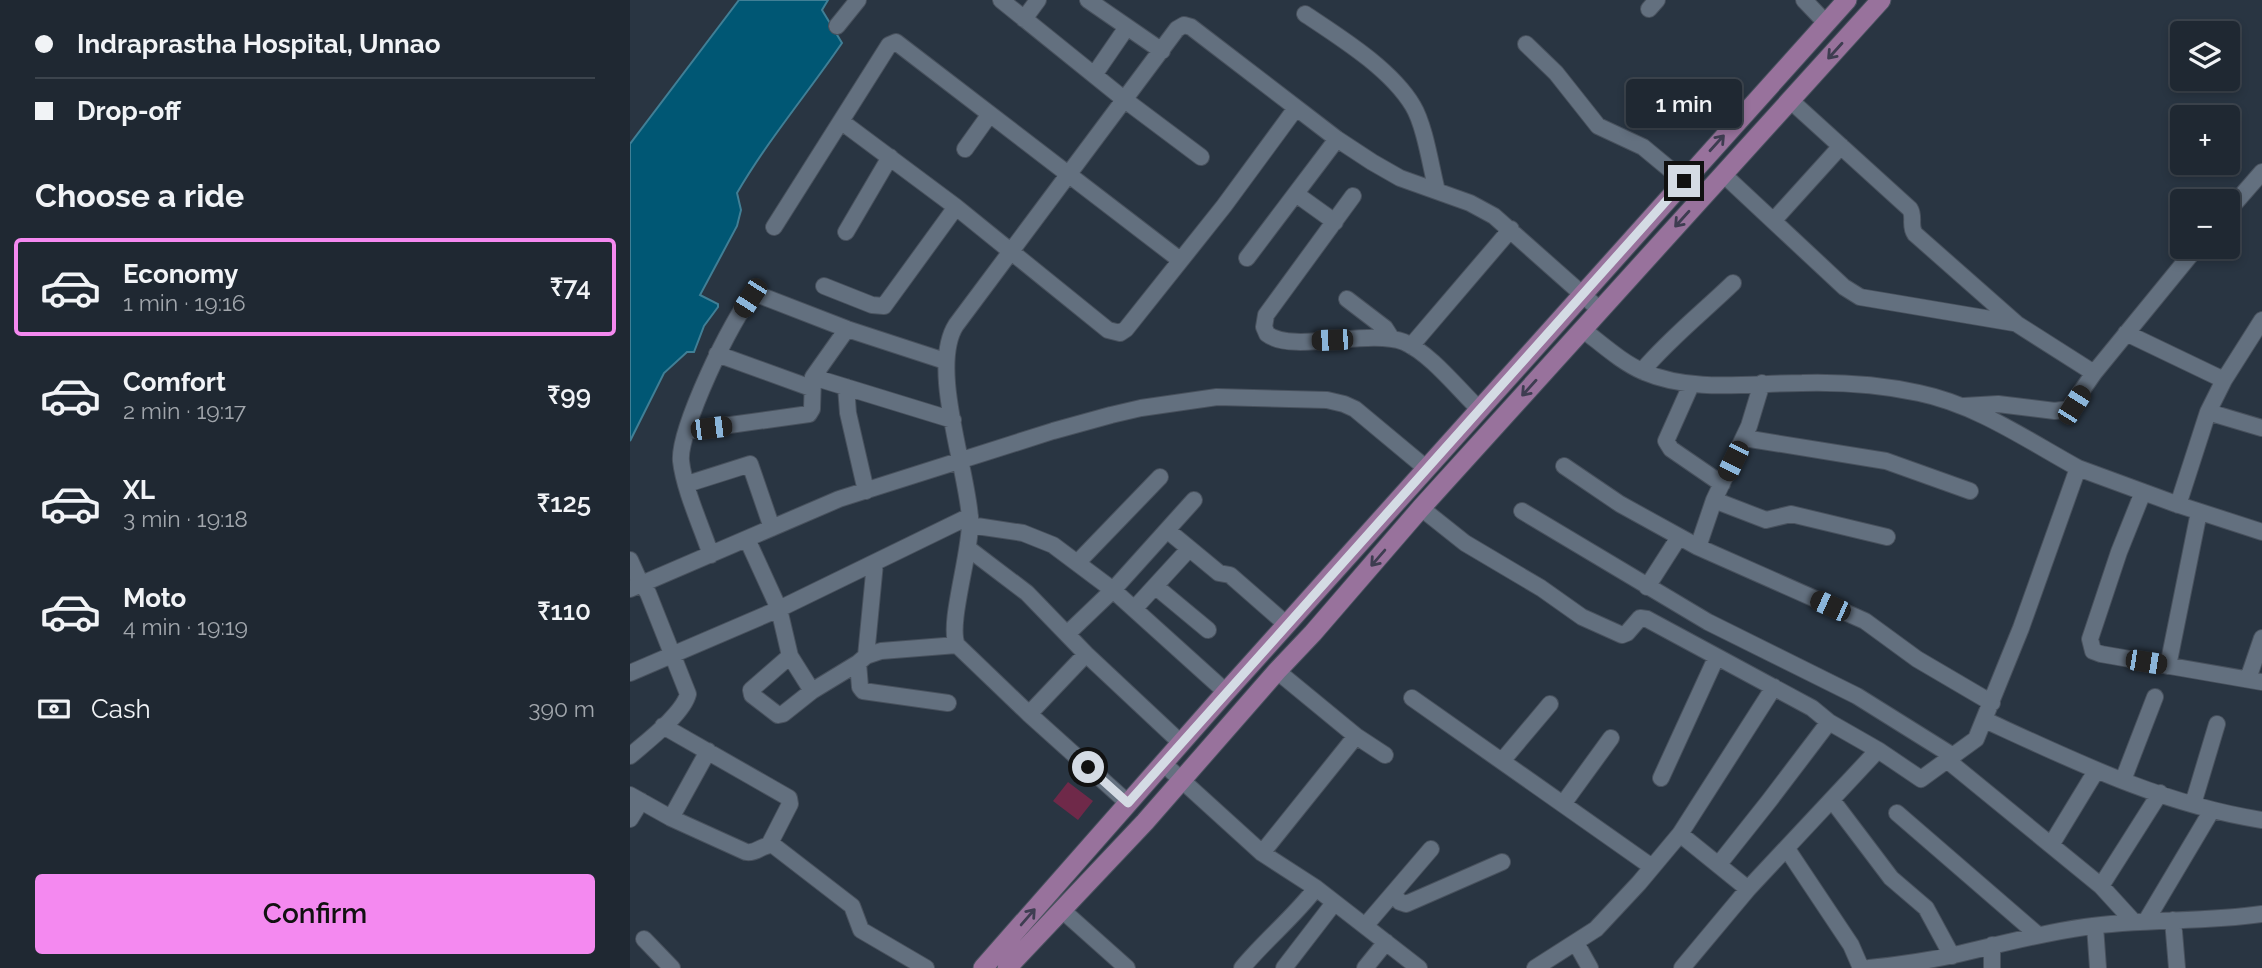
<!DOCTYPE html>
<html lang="en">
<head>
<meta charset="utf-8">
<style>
	:root { --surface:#1f2832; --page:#27303a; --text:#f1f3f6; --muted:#a1a6ac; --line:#3c444d; --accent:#f489f0 }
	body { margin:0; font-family:Raleway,sans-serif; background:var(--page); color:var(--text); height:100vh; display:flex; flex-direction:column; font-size:26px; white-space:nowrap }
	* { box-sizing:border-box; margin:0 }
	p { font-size:23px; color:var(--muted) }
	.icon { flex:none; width:38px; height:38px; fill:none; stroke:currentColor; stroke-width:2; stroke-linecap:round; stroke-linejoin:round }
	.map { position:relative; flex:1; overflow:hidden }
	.drawer { display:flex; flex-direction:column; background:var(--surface); width:630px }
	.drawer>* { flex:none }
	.hud { display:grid; align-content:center; height:154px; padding:0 35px; background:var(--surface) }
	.buttons { position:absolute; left:1540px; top:21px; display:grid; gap:14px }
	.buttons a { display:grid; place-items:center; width:70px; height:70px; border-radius:7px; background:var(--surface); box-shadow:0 4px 10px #0003,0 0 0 2px var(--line); font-size:35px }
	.end { position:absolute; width:32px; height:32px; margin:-16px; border:9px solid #d4dbe4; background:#111; box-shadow:0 0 0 4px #111 }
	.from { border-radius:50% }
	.bubble { position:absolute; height:49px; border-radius:7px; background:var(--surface); box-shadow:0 4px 10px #0003,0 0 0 2px var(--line); font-size:23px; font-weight:600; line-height:49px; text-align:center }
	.car { position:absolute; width:21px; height:42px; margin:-21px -10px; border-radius:9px; box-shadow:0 0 5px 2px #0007; background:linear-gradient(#222 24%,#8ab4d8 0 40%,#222 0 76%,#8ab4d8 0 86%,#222 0) }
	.hud b { display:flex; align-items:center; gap:24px; height:66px; font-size:26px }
	.hud b+b { border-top:2px solid var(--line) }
	.hud i { width:18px; height:18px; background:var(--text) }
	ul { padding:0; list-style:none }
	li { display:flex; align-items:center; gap:21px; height:98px; margin:0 14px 10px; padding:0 21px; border:4px solid transparent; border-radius:7px }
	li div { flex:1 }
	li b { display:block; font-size:26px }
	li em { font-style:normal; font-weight:600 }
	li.current { border-color:var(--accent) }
	li>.icon { width:63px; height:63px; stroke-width:1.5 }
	h2 { padding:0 35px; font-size:32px; line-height:84px }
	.pay { display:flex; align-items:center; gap:18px; height:77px; padding:0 35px; font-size:26px }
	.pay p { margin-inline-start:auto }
	.cta { display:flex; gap:14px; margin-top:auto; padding:14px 35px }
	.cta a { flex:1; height:80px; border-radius:7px; background:var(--accent); color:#111; font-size:28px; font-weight:600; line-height:80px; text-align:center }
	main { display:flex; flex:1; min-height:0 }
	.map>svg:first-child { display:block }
	.water { fill:#005774; stroke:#407f96; stroke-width:2 }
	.building { fill:#6f2949 }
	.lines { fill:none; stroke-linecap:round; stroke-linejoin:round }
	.minor-casing { stroke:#48515d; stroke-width:18 }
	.major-casing { stroke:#48515d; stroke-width:21 }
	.minor { stroke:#63707f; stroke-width:16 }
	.major { stroke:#98729c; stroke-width:19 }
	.oneway { stroke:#3e3d51 }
	.route { stroke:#d4dbe4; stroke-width:9 }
</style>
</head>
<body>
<main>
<section class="drawer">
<div class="hud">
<b><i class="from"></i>Indraprastha Hospital, Unnao</b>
<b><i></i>Drop-off</b>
</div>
<h2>Choose a ride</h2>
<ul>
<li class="current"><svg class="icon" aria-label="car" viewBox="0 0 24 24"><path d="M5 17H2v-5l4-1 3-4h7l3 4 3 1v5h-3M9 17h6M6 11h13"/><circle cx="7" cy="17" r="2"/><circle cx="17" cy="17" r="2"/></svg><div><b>Economy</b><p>1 min · 19:16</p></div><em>₹74</em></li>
<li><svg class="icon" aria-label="car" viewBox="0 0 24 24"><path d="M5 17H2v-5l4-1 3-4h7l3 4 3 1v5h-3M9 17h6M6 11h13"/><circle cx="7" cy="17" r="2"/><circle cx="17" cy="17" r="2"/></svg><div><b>Comfort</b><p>2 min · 19:17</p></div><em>₹99</em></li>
<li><svg class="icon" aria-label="car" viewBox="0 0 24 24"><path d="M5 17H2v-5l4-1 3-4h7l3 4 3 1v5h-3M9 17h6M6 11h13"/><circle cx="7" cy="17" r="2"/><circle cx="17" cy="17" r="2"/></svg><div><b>XL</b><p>3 min · 19:18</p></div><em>₹125</em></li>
<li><svg class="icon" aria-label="car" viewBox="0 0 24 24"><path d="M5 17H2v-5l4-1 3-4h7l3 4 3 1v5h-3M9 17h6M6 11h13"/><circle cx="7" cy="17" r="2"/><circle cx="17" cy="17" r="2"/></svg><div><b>Moto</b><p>4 min · 19:19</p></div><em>₹110</em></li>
</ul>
<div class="pay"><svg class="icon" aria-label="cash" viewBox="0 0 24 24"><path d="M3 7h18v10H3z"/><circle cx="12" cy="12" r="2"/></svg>Cash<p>390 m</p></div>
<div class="cta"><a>Confirm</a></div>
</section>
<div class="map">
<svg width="1632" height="968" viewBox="0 0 1632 968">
	<rect width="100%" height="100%" fill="#293542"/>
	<path class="water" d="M 109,0 L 198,0 L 192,10 L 212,43 C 177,94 138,140 107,193 L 111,210 L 107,226 L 70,295 L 88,304 L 88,307 L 74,326 L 64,352 L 57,352 L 34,373 L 0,441 L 0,144 Z"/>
	<path class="building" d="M 438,782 L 463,801 L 448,820 L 423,801 Z"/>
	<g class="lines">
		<defs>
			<path id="minor" d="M 371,0 L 495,100 L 571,157
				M 458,0 L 532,51
				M 1174,0 L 1196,23
				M 1019,9 L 1027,0
				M 675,14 C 711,38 761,69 783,106 C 795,126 801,168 807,191
				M 394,19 L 408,0
				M 207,26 L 228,0
				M 896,44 L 926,73 L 968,126 L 1013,147 L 1054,181
				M 464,75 L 497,27
				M 1160,100 L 1280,209 C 1285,217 1279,226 1285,234 L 1387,324 L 1464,373
				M 212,122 L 326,207 L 478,330 L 490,333 L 496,329 L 594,206 L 666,108
				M 335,149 L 360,114
				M 1093,174 L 1214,287 L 1230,297 L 1384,323
				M 666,194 L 705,222
				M 723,196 L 636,315 L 634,327 L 637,334 C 662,354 740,328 774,342 C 801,354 828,389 850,410
				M 1598,211 L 1632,172
				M 1144,220 L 1211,146
				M 144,227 L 259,45 L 266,42 L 550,260
				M 216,232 L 260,157
				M 617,258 L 707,139
				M 194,286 L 242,305 L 254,306 L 326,207
				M 717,299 L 755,328 L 762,339
				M 952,329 C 972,344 991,362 1014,372 C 1063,393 1120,383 1172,383 C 1211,382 1252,385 1289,393 C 1347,405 1397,440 1448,468
				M 1496,333 L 1594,380
				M 781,346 L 881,229
				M 87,354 L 181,388
				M 1012,371 C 1040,338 1073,312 1103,283
				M 183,377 L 323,420
				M 1061,385 L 1036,441 L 1041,449 L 1092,484
				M 216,387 L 218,413 L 236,491
				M 1334,406 L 1368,404 L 1425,411 L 1439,409 L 1464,373 L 1567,247
				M 1578,412 L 1594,380 L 1632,320
				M 57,431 L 179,414 L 182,409 L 183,377 L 217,329
				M 1114,438 L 1256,461 L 1340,491
				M 934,466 L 990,504 L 1068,547 L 1235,621 L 1287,659 L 1362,703
				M 57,484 L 120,464 L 142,528
				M 1513,492 L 1489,552 L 1460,639 L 1463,651 L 1471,654 L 1632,682
				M 1084,500 L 1136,520 L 1161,514 L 1257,537
				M 1548,505 L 1578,412 L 1632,428
				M 791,508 L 835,543 L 911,588 L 952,617 L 992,635 L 997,633 L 1010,618 L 1017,619 L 1182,708 L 1199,722 L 1248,750 L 1291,779 L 1346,739 L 1391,628 L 1448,468 L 1546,504 L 1632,532
				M 892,511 L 1078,622 L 1227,696 L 1323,756
				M 340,525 L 393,533 L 423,545 L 483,590 L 596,692
				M 537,530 L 589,573 L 600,575 L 656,624
				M 117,539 L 149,609 L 160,656 L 182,691
				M 1068,547 L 1084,500 L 1119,426 L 1132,383
				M 339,549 L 397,593 L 456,654 L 551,743
				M 81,555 C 72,528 54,489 51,461 C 48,431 102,317 124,293 L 217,329 L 315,361
				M 0,560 L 9,580 L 18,593 L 58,694 C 53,714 16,742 0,756
				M 448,562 L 530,477
				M 525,586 L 578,630
				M 1017,587 L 1049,537
				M 0,589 L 209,499 L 423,431 L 481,415 L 511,408 L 587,397 L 697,400 L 714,404 L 725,409 L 797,469
				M 504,609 L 559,549
				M 437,634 L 483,590 L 564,500
				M 160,656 L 121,690 L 122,695 L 148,715 L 153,714 L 182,691 L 228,663 L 236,656 L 251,651 L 327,645
				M 236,656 L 245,563
				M 228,663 L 230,687 L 233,691 L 318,703
				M 1538,666 L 1569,512
				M 647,671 L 726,736 L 755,755
				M 0,673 L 149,609 L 340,516
				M 1618,679 L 1632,638
				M 782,698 L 1022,867
				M 399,714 L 456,654
				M 1355,720 C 1444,761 1534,805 1632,820
				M 33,726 L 159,798 L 160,804 L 139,845
				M 1317,760 L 1471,886 L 1503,921
				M 872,761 L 920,704
				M 534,764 L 632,853 L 686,888 L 789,968
				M 1031,778 L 1086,658
				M 1493,780 L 1525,697
				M 0,795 L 41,818 L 116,852 C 127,854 132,844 143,845 L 222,906 L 231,930 L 296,968
				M 1202,800 L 1261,878 L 1296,908 L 1322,956
				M 498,803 L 399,714 L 327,645 C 317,624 342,550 340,518 C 337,468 299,367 326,325 L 547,29 L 554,25 L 561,27 L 707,139 L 742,162 L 770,178 L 840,203 L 864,216 L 970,310
				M 933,804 L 981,738
				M 1563,804 L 1587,724
				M 1267,813 L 1408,935
				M 41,818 L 78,751
				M 0,819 L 11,801
				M 1050,834 L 1118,889
				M 1421,845 L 1466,771
				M 1157,849 L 1221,945 L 1231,968
				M 632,853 L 726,736
				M 1089,864 L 1139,801 L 1199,722
				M 1471,886 L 1530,793
				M 763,894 L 770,902 L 776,904 L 872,862
				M 432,910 L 497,968
				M 1543,920 L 1547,968
				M 1516,921 L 1582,810
				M 735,926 L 801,849
				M 1465,926 L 1468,968
				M 14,939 L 42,968
				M 946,943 L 960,968
				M 1362,945 L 1362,968
				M 612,968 C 635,940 664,917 686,888
				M 654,968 L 704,903
				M 735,968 L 756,942
				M 905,968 L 966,929 L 1009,883 L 1050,834 L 1144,687
				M 1052,968 L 1118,889 L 1248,750
				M 1239,968 C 1268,965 1296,961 1324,955 C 1368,945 1411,933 1455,927 C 1514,918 1573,923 1632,914"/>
			<path id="major" d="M 353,968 L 596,692 L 1217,0
				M 377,968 L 515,822 L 647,671 L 683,633 L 791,508 L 1251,0"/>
		</defs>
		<use href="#minor" class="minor-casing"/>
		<use href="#major" class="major-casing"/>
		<use href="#minor" class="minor"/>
		<use href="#major" class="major"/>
	</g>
	<defs><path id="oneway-shaft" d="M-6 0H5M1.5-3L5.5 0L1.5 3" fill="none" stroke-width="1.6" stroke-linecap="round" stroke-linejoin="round" transform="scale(1.75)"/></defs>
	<g class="oneway">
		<use href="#oneway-shaft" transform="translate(1205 51) rotate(132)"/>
		<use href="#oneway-shaft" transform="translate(1087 143) rotate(-48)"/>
		<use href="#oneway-shaft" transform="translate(1052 219) rotate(132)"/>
		<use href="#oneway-shaft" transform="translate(899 388) rotate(132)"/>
		<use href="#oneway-shaft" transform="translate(748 558) rotate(131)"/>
		<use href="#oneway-shaft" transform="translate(398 917) rotate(-49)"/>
	</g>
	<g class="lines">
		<path class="route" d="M 458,767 L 498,803 L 1054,181"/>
	</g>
</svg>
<div class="buttons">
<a><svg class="icon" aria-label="layers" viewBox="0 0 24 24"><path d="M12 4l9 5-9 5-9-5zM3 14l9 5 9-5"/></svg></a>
<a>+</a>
<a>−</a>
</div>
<i class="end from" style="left:458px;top:767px"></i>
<i class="end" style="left:1054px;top:181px"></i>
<div class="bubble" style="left:996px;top:79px;width:116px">1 min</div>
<i class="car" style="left:120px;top:298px;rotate:213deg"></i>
<i class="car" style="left:702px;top:340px;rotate:268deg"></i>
<i class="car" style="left:1444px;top:405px;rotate:32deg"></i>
<i class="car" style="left:81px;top:428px;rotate:83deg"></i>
<i class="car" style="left:1103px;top:461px;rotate:206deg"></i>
<i class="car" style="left:1200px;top:606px;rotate:294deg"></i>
<i class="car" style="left:1516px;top:662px;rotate:99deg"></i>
</div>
</main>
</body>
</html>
